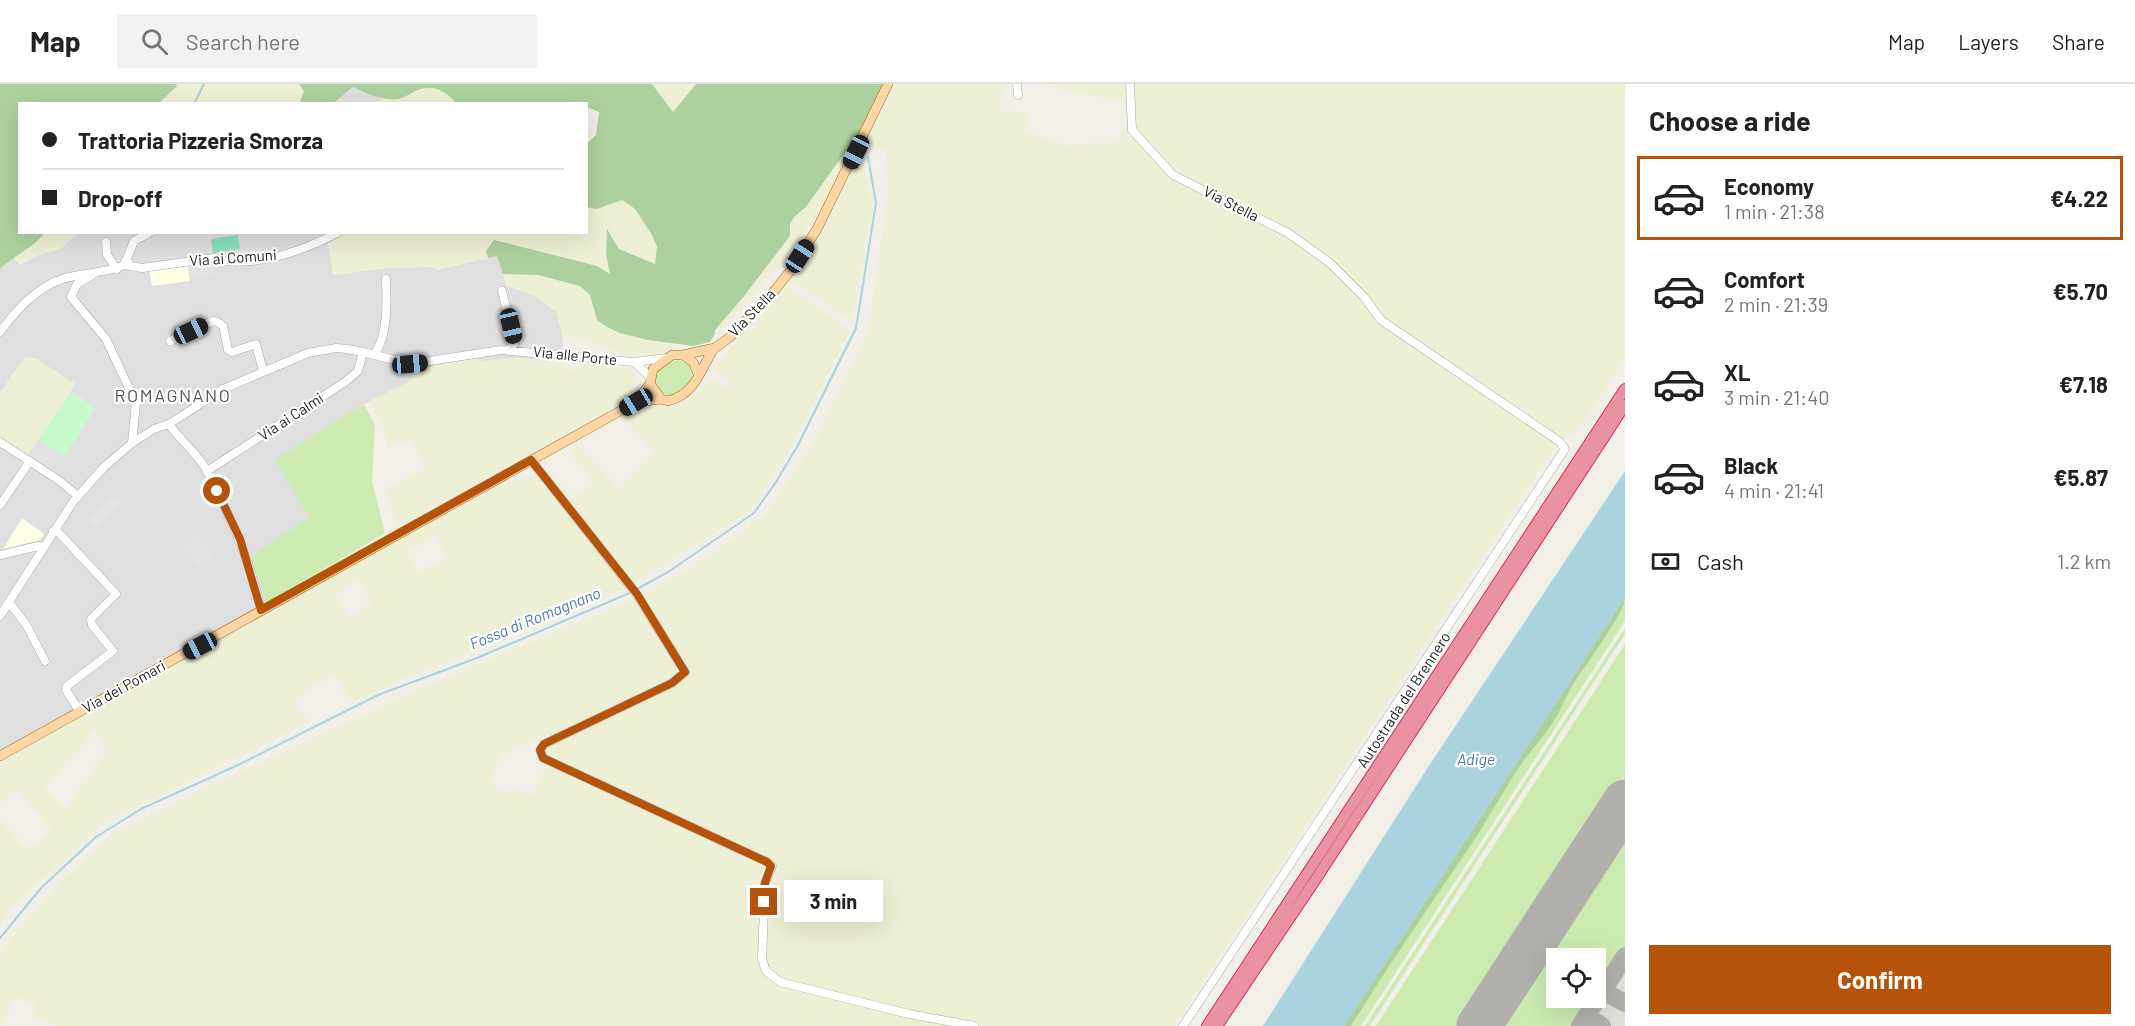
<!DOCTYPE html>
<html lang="en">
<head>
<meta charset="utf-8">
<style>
	:root { --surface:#fff; --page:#f2f2f2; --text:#222; --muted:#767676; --line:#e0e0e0; --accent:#b45309 }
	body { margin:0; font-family:Barlow,sans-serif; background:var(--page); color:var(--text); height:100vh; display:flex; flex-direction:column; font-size:22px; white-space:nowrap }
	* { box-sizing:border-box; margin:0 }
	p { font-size:20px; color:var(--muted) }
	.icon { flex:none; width:33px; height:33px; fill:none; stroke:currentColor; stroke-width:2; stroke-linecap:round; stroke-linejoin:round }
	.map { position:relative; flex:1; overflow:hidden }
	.details { display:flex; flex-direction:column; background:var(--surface); width:510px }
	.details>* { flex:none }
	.guide { position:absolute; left:18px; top:18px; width:570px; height:132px; border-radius:0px; box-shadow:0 6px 24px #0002; display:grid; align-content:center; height:132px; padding:0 24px; background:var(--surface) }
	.fabs { position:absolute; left:1546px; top:864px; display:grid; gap:12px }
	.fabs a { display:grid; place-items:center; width:60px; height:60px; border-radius:0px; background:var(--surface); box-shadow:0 6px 24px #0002; font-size:30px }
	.end { position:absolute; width:27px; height:27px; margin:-14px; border:8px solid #b45309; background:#fff; box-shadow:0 0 0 3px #fff }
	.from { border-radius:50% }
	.bubble { position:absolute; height:42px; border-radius:0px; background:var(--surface); box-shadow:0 6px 24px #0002; font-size:20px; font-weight:700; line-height:42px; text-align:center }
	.car { position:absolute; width:18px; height:36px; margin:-18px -9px; border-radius:8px; box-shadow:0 0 4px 2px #0007; background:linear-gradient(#222 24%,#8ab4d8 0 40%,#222 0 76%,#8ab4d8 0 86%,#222 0) }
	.guide b { display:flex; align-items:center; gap:21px; height:57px; font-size:22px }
	.guide b+b { border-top:2px solid var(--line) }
	.guide i { width:15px; height:15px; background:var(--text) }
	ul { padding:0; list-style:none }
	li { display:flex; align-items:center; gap:18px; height:84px; margin:0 12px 9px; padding:0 12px; border:3px solid transparent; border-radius:0px }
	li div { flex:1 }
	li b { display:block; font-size:22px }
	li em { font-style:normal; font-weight:700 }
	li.on { border-color:var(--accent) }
	li>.icon { width:54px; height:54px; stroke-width:1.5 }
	h2 { padding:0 24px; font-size:27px; line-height:72px }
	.pay { display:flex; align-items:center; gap:15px; height:66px; padding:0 24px; font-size:22px }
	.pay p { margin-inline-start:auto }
	.button { display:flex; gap:12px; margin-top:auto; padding:12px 24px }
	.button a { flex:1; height:69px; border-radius:0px; background:var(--accent); color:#fff; font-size:24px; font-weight:700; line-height:69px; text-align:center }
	header { display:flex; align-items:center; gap:36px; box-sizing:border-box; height:84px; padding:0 30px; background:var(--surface); border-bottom:2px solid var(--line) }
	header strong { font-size:28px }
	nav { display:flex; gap:33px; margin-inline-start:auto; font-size:21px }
	.search { width:420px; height:54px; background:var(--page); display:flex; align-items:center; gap:15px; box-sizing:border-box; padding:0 21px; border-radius:0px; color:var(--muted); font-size:22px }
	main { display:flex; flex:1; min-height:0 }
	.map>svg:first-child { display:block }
	.residential { fill:#e0dfdf }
	.education { fill:#ffffe5 }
	.airport { fill:#e1dfda; fill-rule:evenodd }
	.farmland { fill:#eef0d5; fill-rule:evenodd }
	.grass { fill:#cdebb0 }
	.forest { fill:#add19e }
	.park { fill:#c8facc }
	.pitch { fill:#88e0be }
	.parking { fill:#e2e2e2 }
	.water { fill:#aad3df }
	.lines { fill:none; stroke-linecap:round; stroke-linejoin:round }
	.stream { stroke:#aad3df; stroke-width:2 }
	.taxiway { stroke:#b1b0ac; stroke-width:18 }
	.runway { stroke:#b1b0ac; stroke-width:45 }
	.minor-casing { stroke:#a9a9a9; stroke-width:9 }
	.major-casing { stroke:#a06b00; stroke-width:10 }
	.highway-casing { stroke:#dc2a67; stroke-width:12 }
	.minor { stroke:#fff; stroke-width:8 }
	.major { stroke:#fcd6a4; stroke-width:9 }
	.highway { stroke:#e892a2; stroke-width:10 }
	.route { stroke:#b45309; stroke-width:8 }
	.labels { text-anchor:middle; stroke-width:4.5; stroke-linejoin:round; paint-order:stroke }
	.street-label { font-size:15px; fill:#222; stroke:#fff }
	.water-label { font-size:16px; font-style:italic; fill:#4a7aab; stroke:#fff }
	.quarter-label { font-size:18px; letter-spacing:1.5px; fill:#555; stroke:#fff }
</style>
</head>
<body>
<header>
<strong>Map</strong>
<div class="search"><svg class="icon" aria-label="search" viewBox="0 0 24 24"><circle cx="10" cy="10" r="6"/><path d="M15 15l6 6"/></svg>Search here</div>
<nav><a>Map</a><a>Layers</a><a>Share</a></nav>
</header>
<main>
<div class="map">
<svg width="1625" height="942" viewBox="0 0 1625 942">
	<rect width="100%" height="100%" fill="#f2efe9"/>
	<path class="residential" d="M 353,3 L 381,15 L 379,19 L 334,20 Z
		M 143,148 L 345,149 L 328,160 L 334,191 L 387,184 L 431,183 L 437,186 L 497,172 L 507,202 L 533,211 L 557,228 L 562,251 L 564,277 L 514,274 L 416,286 L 418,293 L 370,317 L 276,376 L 311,433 L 251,472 L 267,518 L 273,526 L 238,546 L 192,579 L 182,576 L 0,676 L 0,353 L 29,372 L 25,273 L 0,309 L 0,184 L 14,174 L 20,181 L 38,171 L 60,165 L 78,149 Z"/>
	<path class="education" d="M 187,179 L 190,197 L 152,202 L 149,185 Z
		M 22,434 L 44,450 L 40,456 L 3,465 Z"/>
	<path class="airport" d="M 1625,562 L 1625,942 L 1378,942 ZM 1557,874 L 1596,874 L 1596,914 L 1557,914 Z"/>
	<path class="farmland" d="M 176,0 L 299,0 L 304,7 L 300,19 L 159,20 L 177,2 Z
		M 652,0 L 696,0 L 673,29 Z
		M 897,0 L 1005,0 L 998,26 L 1029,30 L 1026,47 L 1067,62 L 1118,58 L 1122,44 L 1133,49 L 1136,20 L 1041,0 L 1625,0 L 1625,274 L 1578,347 L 1557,359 L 1174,942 L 56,942 L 33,933 L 36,921 L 14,912 L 2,942 L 0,942 L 0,868 L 59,798 L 114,749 L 195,709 L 415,607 L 640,513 L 691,484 L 765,431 L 814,359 L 868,248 L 887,116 L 886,67 L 866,58 ZM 544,652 L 551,670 L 531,713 L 513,704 L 510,710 L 489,699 L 501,670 Z
		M 435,3 L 450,12 L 456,19 L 379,20 L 381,15 L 400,15 L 418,6 Z
		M 861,67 L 872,123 L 852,238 L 791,196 L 830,137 Z
		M 843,71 L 847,73 L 812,142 L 809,140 L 795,163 L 717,252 L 715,246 L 745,211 L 790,153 L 790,140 L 795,132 L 806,123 L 814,114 L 820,102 Z
		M 622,116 L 635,125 L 652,151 L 657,163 L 655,180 L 619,165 L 608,146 L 611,190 L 597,182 L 494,156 L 486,167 L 488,174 L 437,186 L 431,183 L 387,184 L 333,191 L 328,160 L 345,148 L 586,148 L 587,123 L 596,125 Z
		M 45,149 L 78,149 L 60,165 L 38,171 L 20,181 L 14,174 L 34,160 Z
		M 503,190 L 538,191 L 580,202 L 590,211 L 597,236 L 607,243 L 648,256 L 675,259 L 673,264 L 651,273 L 623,270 L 587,256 L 562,251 L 557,228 L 533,211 L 507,202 Z
		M 786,201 L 851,246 L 792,361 L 751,426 L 623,506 L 545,539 L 400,596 L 354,618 L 332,589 L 294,616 L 308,638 L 101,740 L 12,824 L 0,840 L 0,737 L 27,766 L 52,746 L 15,704 L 0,719 L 0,676 L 182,576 L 192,579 L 238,546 L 499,402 L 539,389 L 544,395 L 551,389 L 573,415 L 595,399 L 570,367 L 577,360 L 619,406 L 655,369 L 620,333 L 639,323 L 682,319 L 695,311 L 714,294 L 727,305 L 731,300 L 713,285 L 747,244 L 751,246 ZM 435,452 L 447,474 L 419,489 L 406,467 ZM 359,495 L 373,518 L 349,533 L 335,510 ZM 95,645 L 107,668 L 66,724 L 44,705 Z
		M 476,272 L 478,277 L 514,274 L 564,277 L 570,288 L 584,280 L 627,284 L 632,287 L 637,295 L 635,298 L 638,306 L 634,312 L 397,443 L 385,405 L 426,384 L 412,356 L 386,364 L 387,353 L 370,317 L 418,293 L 416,286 Z
		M 25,273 L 35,274 L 74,299 L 71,307 L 28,372 L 0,353 L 0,309 Z"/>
	<path class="grass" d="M 678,276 C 711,284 680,318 664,310 C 660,309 657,303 654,300 L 654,290 L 669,279 Z
		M 364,320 L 375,341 L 372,397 L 385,449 L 267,518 L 251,472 L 310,433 L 275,376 Z
		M 1625,513 L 1625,537 L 1361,942 L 1344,942 Z
		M 1625,544 L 1625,550 L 1370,942 L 1365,942 Z
		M 1625,560 L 1625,689 L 1461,942 L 1376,942 Z
		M 1625,746 L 1625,863 L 1596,906 L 1596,874 L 1557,874 L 1557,914 L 1591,914 L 1572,942 L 1504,942 L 1505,932 L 1509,926 Z"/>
	<path class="forest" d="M 0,0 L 176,0 L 177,2 L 159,19 L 20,20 L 20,148 L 45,149 L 34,160 L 0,184 Z
		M 299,0 L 652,0 L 673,28 L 696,0 L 888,0 L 856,58 L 843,71 L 806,123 L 795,132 L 790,140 L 790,152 L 745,211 L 715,246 L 715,250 L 710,258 L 693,262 L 648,256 L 620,249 L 607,243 L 597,236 L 590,211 L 580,202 L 538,191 L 503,190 L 497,172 L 488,174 L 486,167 L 494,156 L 597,182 L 610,190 L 606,170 L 607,145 L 619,165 L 655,180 L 657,163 L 652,151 L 635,125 L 622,116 L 596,125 L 587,123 L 587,59 L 596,51 L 599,28 L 587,23 L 586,20 L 456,19 C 446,6 431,0 415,7 C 410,10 404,14 398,15 C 382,17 368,10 353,3 L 334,19 L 300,19 L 304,7 Z
		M 1625,513 C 1625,531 1581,586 1570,606 C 1564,616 1560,628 1553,638 C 1543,654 1530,667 1520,682 C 1503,707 1489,734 1472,759 C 1431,820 1389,880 1351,942 L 1344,942 Z"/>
	<path class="park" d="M 71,307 L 96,324 L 64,372 L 39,355 Z"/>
	<path class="pitch" d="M 238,151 L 240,165 L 213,169 L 211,155 Z"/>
	<path class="parking" d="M 215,178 L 216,193 L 190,195 L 189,181 Z
		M 39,355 L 61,370 L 50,387 L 28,372 Z
		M 114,411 L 122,420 L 96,445 L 88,437 Z
		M 197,451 L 213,470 L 198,482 L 183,462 Z"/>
	<path class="water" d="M 1625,387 L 1625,513 L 1344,942 L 1263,942 L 1425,688 Z"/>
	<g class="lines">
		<path class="stream" d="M 194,20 L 204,0
			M 637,505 L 668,488 L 754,429 L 776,398 L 797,363 L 856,244 L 876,119 L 868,73
			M 0,854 L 41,804 L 96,753 L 141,725 L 236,682 L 378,611 L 477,574 L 632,508"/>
		<path class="taxiway" d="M 1599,912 L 1606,909 L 1625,919
			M 1483,942 L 1484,935
			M 1580,942 L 1625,872
			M 1580,942 L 1587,937 L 1596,938 L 1602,942"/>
		<path class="runway" d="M 1479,942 L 1625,718"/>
		<defs>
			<path id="minor" d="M 1017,0 L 1018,11
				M 1130,0 L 1132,46 L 1173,91 L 1288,149 L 1330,179 L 1364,213 L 1381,236 L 1560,358 L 1565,365 L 1183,942
				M 151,148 L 134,157 L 124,181 L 142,184 L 214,174 C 252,186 305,166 339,148
				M 106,158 L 107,171 L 117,185
				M 97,188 L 77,200 L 71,213 L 106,255 L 136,319 L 132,359
				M 502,207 L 515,259 L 508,266
				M 0,248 C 18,223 42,197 74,192 C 93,188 112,188 129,179
				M 170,257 L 213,237 L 218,238 L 223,242 L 228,266 L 232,268 L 256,260 L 263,287
				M 374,271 C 388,252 387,218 386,195
				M 634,278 L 650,293
				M 169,340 C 178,354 192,364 202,379 C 209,389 214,401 219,412 C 238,449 252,485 261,526
				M 0,358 L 57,395 L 78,412
				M 531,376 L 637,511 L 685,588 L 672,599 L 544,660 L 540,666 L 543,674 L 767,778 L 772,782 L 765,799 L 762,875 L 766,887 L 780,898 L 909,930 L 974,942
				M 207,387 L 345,298 L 358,287 L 363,268
				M 0,421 L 30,377
				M 53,447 L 59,449 L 116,510 L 91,535 L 92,541 L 113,567 L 67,602 L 66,606 L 80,628
				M 0,471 L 38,462 L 44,463
				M 9,518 L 27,542 L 45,577
				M 0,532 L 73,418 L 103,384 L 132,359 L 154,345 L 169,340 L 194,324 L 221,306 L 308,269 L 336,264 L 347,265 L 363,268 L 410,280 L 501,266 L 634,278 L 666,274"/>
			<path id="major" d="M 683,271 L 693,278 L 699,291
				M 661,315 L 650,300 L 653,285 L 672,271 L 683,271 L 715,264 L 730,253 L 775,206 L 791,186 L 817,145 L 888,0
				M 636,318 L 661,315 L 668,317 C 696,310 700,286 714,264
				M 0,672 L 620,327 L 636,318 L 650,300"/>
			<path id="highway" d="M 1207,942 L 1625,305
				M 1217,942 L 1314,798 L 1625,321"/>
		</defs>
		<use href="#minor" class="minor-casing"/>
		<use href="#major" class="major-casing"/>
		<use href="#highway" class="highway-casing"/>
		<use href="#minor" class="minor"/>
		<use href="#major" class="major"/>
		<use href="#highway" class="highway"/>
	</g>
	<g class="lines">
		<path class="route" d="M 217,407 L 240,455 L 261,526 L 531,376 L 637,510 L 685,588 L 672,599 L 544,660 L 540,666 L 543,674 L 767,778 L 771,782 L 765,799 L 764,818"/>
	</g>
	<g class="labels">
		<g class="street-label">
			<text transform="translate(1231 120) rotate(27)" y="5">Via Stella</text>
			<text transform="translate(233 174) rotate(-4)" y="5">Via ai Comuni</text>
			<text transform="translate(752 229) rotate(-46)" y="5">Via Stella</text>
			<text transform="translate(575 272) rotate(6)" y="5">Via alle Porte</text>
			<text transform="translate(291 333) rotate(-33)" y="5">Via ai Calmi</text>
			<text transform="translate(124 603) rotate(-29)" y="5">Via dei Pomari</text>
			<text transform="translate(1404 616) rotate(-57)" y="5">Autostrada del Brennero</text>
		</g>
		<g class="water-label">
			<text transform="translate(535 534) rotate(-22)" y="6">Fossa di Romagnano</text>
			<text x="1476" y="681">Adige</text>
		</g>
		<g class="quarter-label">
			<text x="173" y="318">ROMAGNANO</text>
		</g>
	</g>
</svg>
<div class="fabs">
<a><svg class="icon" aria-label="locate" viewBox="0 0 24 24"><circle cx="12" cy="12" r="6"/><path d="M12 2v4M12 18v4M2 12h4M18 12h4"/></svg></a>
</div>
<i class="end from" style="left:217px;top:407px"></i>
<i class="end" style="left:764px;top:818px"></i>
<div class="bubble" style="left:784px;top:796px;width:99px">3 min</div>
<i class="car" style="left:856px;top:68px;rotate:206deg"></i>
<i class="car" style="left:800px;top:172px;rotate:33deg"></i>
<i class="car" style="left:511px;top:242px;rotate:167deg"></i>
<i class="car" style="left:191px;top:247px;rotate:65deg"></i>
<i class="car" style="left:410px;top:280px;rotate:85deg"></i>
<i class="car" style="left:636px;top:318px;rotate:239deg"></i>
<i class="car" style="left:200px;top:562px;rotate:242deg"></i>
<div class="guide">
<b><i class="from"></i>Trattoria Pizzeria Smorza</b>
<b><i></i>Drop-off</b>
</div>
</div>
<section class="details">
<h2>Choose a ride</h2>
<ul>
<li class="on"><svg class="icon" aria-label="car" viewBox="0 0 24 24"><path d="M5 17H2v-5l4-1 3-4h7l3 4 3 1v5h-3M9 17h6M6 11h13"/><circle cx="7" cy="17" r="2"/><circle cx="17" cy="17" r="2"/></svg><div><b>Economy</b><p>1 min · 21:38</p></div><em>€4.22</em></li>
<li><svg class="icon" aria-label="car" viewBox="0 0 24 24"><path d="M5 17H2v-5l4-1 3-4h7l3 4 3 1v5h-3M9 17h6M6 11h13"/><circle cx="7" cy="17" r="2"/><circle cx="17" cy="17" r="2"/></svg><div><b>Comfort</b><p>2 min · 21:39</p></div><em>€5.70</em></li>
<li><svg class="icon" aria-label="car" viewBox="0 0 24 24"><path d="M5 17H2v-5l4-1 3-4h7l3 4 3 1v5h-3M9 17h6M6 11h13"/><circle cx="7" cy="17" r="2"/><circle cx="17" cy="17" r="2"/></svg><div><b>XL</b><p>3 min · 21:40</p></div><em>€7.18</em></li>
<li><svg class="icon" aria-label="car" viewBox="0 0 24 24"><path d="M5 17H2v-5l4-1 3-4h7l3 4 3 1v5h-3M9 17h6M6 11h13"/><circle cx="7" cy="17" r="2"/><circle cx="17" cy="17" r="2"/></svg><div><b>Black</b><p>4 min · 21:41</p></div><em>€5.87</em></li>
</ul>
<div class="pay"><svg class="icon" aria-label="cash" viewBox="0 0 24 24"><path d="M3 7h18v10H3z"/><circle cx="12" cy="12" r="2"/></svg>Cash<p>1.2 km</p></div>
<div class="button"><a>Confirm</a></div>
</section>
</main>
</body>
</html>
